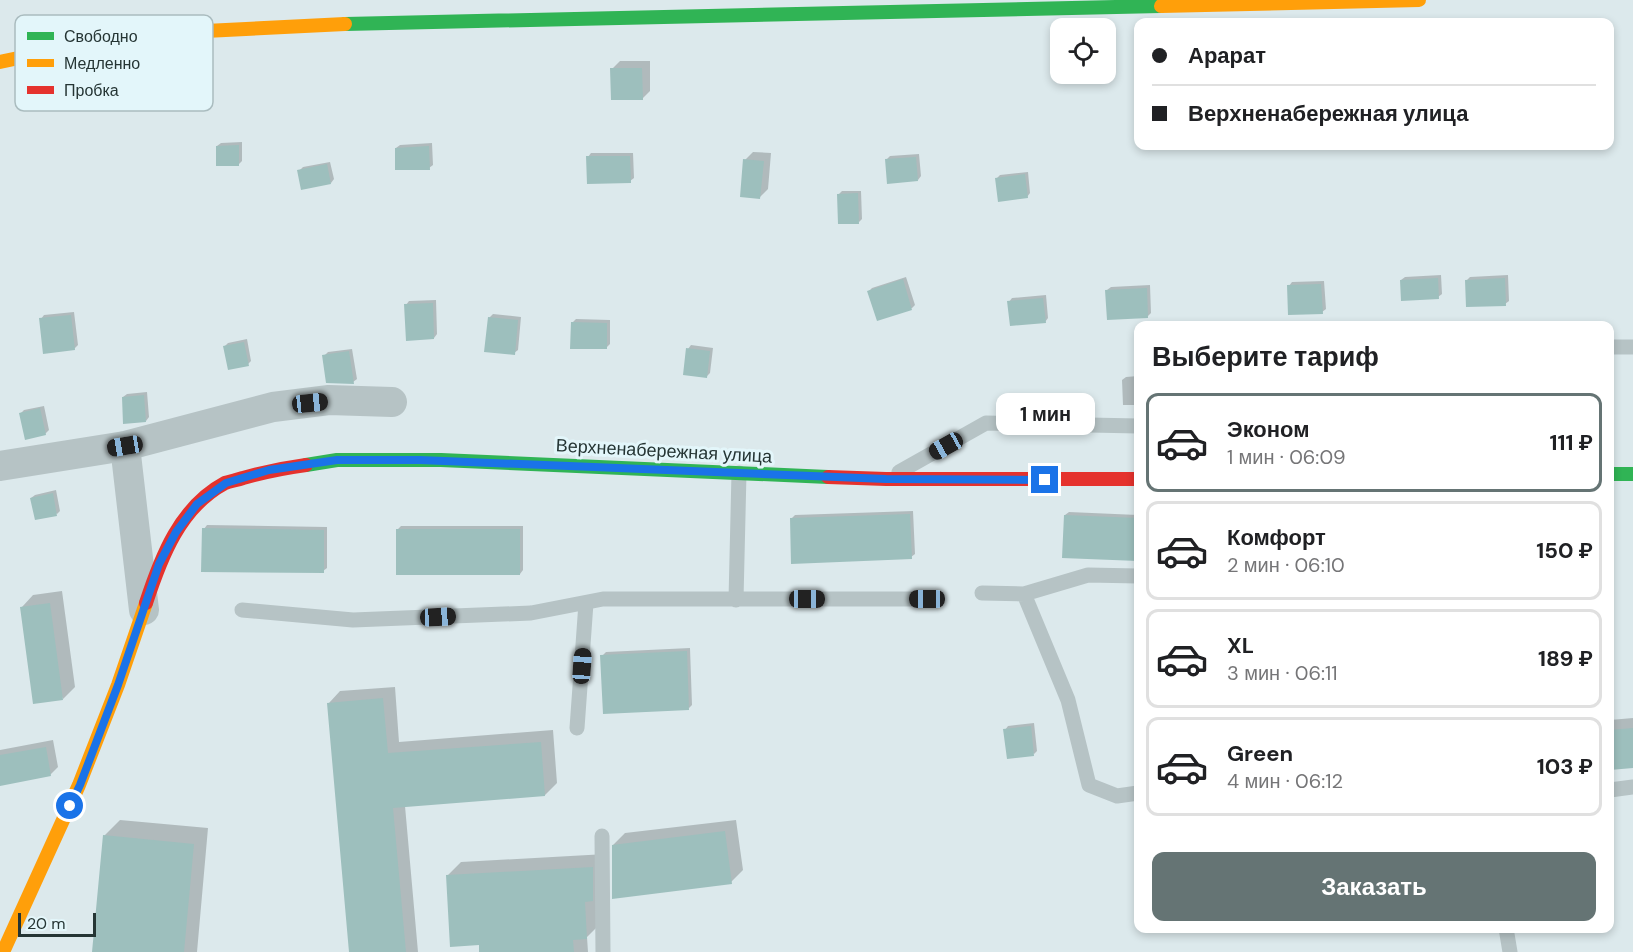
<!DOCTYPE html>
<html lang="ru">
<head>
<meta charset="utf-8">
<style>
	:root { --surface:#fff; --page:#f6f6f6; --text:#202124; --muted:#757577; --line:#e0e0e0; --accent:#657474 }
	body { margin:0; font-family:"DM Sans",sans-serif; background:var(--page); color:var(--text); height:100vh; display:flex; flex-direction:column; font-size:22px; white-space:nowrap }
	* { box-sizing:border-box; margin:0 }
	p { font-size:20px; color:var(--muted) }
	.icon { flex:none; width:33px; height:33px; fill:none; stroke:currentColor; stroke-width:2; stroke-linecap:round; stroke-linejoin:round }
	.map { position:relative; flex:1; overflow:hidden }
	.side { position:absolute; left:1134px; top:321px; width:480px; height:612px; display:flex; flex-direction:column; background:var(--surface); border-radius:12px; box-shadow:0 3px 9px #0003 }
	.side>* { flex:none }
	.top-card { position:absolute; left:1134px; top:18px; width:480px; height:132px; border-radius:12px; box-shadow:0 3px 9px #0003; display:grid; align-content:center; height:132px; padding:0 18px; background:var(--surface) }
	.tools { position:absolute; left:1050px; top:18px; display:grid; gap:12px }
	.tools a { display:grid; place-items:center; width:66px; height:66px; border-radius:12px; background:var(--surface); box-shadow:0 3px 9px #0003; font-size:30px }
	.scale { position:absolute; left:18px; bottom:15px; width:78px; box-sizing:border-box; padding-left:6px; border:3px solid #253534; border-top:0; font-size:16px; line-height:21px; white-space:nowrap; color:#253534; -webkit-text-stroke:4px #e3f6fa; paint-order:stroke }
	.end { position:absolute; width:27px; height:27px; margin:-14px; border:8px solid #1a73e8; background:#fff; box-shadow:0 0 0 3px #fff }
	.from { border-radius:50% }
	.bubble { position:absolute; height:42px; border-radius:12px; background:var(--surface); box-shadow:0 3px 9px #0003; font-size:20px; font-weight:700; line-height:42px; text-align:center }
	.car { position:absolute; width:18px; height:36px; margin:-18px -9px; border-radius:8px; box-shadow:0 0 4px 2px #0007; background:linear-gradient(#222 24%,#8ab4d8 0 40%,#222 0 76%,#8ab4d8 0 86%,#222 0) }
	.top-card b { display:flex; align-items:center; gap:21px; height:57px; font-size:22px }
	.top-card b+b { border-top:2px solid var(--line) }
	.top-card i { width:15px; height:15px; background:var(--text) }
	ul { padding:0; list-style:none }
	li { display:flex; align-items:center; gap:18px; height:99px; margin:0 12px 9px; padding:0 6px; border:3px solid var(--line); border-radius:12px }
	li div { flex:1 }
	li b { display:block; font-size:22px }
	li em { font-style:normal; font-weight:700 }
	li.on { border-color:var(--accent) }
	li>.icon { width:54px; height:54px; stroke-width:1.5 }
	h2 { padding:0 18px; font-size:27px; line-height:72px }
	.action { display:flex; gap:12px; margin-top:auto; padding:12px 18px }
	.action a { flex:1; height:69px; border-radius:12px; background:var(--accent); color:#fff; font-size:24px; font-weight:700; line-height:69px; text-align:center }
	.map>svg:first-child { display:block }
	.shadow { fill:#0003 }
	.building { fill:#9dbfbd }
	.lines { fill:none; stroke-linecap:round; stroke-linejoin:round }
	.lane { stroke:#b6c3c5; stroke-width:15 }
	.street { stroke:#b6c3c5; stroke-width:30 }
	.fast { stroke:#30b455; stroke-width:14 }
	.slow { stroke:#ff9f0a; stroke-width:14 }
	.jam { stroke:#e5322d; stroke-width:14 }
	.route { stroke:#1a73e8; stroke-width:8 }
	.labels { text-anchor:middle; stroke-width:6; stroke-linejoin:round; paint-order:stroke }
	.street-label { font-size:18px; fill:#253534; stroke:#e3f6fa }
	.key { fill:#e3f6fa; stroke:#aabcbf; stroke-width:1.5 }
	.key-label { font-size:16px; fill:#253534 }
</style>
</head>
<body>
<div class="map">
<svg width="1633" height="952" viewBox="0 0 1633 952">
	<rect width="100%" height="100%" fill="#dce9ec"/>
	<path class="shadow" d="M 620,61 L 650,61 L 650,91 L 642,99 L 612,69 Z
		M 242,142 L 242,161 L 239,164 L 217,146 L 221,143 Z
		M 432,143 L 433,165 L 429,168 L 396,148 L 400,145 Z
		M 753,152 L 771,153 L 768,189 L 760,197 L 745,160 Z
		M 591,153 L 633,153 L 634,178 L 630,181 L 588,157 Z
		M 919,154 L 921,176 L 918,180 L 886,160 L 890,156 Z
		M 330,162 L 334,179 L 331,183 L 299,171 L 303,167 Z
		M 1028,172 L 1030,193 L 1027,197 L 997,178 L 1000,175 Z
		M 842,191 L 861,191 L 862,219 L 859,222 L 838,195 Z
		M 1441,275 L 1442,294 L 1438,297 L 1401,280 L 1405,277 Z
		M 1508,275 L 1509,301 L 1505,304 L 1466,281 L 1470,277 Z
		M 906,277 L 915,305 L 912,308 L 878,319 L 869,291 L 872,288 Z
		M 1324,281 L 1326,309 L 1322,312 L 1289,286 L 1292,282 Z
		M 1150,285 L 1151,313 L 1147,317 L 1107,290 L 1111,287 Z
		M 1046,295 L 1048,318 L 1045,322 L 1009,302 L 1012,298 Z
		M 436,300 L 437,334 L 434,338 L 406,305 L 409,301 Z
		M 74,312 L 78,345 L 74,349 L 41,319 L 44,315 Z
		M 493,314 L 521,317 L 518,350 L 514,353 L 489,318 Z
		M 576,319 L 610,320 L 610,344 L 606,348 L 572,323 Z
		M 247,339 L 251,361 L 248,364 L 224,347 L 228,343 Z
		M 691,345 L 713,348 L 710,373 L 707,376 L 688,349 Z
		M 352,349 L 357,379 L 353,382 L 324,356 L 328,352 Z
		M 1138,376 L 1138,405 L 1123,405 L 1122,380 L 1126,377 Z
		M 147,392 L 149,417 L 146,421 L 123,397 L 127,394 Z
		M 44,406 L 49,430 L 45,434 L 21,413 L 24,410 Z
		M 56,490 L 60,511 L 57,514 L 31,498 L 35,495 Z
		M 913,511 L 915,554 L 911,557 L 791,519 L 795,515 Z
		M 1069,512 L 1138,515 L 1138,560 L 1064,556 L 1065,515 Z
		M 207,525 L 327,527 L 327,568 L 323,571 L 204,529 Z
		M 401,526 L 523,526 L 523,570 L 520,574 L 398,529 Z
		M 62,591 L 75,687 L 63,699 L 22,607 L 33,595 Z
		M 690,648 L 692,705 L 689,708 L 602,656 L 606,652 Z
		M 395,687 L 399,742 L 553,730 L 557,783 L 545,795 L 405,806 L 418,952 L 351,952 L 329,703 L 340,691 Z
		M 1633,718 L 1633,767 L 1610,768 L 1610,720 Z
		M 1034,723 L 1037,751 L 1034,754 L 1005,730 L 1008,726 Z
		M 53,740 L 58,767 L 50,775 L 0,785 L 0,750 Z
		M 120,820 L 208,828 L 197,952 L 94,952 L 104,836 Z
		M 736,820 L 743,870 L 731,882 L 613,845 L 625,833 Z
		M 606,854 L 600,924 L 587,937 L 588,952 L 482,952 L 481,944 L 447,876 L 461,862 Z
		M 1407,928 L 1459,928 L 1408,933 Z"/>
	<path class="building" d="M 610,68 L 642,68 L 643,100 L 611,100 Z
		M 239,145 L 239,166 L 216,166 L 216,146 Z
		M 429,146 L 430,170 L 395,170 L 395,148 Z
		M 586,156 L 630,156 L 631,183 L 587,184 Z
		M 916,157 L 918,181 L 887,184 L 885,159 Z
		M 743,159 L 764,161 L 760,199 L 740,197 Z
		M 327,164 L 331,184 L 301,190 L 297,170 Z
		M 1025,174 L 1028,198 L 998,202 L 995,178 Z
		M 858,193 L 859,224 L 838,224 L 837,194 Z
		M 1438,278 L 1439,299 L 1401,301 L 1400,280 Z
		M 1505,278 L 1506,306 L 1466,307 L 1465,280 Z
		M 903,279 L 912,310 L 877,321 L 867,291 Z
		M 1321,284 L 1323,314 L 1288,315 L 1287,285 Z
		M 1147,288 L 1148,318 L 1107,320 L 1105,290 Z
		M 1043,298 L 1046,323 L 1010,326 L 1007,301 Z
		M 433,303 L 434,339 L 406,341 L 404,304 Z
		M 71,315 L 75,350 L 43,354 L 39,318 Z
		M 488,317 L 518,320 L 515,355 L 484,352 Z
		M 571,322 L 607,323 L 607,349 L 570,349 Z
		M 244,342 L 249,366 L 228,370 L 223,346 Z
		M 686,348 L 710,351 L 707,378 L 683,375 Z
		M 349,351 L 354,384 L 326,383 L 322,355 Z
		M 144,395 L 146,422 L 123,424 L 122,397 Z
		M 40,408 L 46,435 L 25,440 L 19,413 Z
		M 53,493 L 57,516 L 35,520 L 30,498 Z
		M 910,514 L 912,559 L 791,564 L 790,518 Z
		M 1064,515 L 1138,518 L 1138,561 L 1062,558 Z
		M 202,528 L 324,530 L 324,573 L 201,572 Z
		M 396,529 L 520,529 L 520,575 L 396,575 Z
		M 50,603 L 63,700 L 33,704 L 20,607 Z
		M 687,651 L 689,710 L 603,714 L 600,655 Z
		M 383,698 L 388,753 L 541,742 L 545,796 L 393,808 L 406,952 L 349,952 L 327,703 Z
		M 1031,726 L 1034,756 L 1007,759 L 1003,729 Z
		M 1633,728 L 1633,768 L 1610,770 L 1610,730 Z
		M 46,747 L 51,776 L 0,786 L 0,755 Z
		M 725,831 L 732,884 L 612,899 L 612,845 Z
		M 103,835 L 194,844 L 184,952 L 92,952 Z
		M 593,867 L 593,901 L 585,902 L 587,939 L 573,940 L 574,952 L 479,952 L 479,945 L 450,947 L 446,875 Z"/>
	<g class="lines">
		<path class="lane" d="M 1610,347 L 1633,347
			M 899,472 L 986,423 L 1138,426
			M 982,593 L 1024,594 L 1088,575 L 1138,576
			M 1024,594 L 1068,700 L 1089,785 L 1117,796 L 1138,793
			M 736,600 L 739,473
			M 242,610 L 353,620 L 531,613 L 603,599 L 927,599
			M 577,728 L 586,603
			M 1610,790 L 1633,787
			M 602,836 L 603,952
			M 1506,928 L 1510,952"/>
		<path class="street" d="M 125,446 L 144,610
			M 0,466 L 125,446 L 273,407 L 329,400 L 392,402"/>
		<path class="fast" d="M 345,24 L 1161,6
			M 306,465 L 337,460 L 441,460 L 828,477
			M 1610,474 L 1633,474"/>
		<path class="slow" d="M 1161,6 L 1419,0
			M 0,62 L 85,44 L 165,33 L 345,24
			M 3,952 L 79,785 L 118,685 L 146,603"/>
		<path class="jam" d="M 828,477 L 886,479 L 1138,479
			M 146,603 C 161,557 180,507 225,483 C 231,481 237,480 243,478 C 264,472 284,468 306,465"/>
	</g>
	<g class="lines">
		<path class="route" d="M 70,806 L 80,785 L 118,685 L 159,564 L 176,532 L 197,504 L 226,483 L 269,470 L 337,460 L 420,460 L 886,479 L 1045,480"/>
	</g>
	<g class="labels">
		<g class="street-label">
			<text transform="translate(664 451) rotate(3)" y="6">Верхненабережная улица</text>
		</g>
	</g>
	<rect x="15" y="15" width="198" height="96" rx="9" class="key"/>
	<rect x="27" y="32" width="27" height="8" fill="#30b455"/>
	<rect x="27" y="59" width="27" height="8" fill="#ff9f0a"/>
	<rect x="27" y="86" width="27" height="8" fill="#e5322d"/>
	<g class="key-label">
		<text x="64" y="42">Свободно</text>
		<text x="64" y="69">Медленно</text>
		<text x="64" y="96">Пробка</text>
	</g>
</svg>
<div class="tools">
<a><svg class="icon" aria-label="locate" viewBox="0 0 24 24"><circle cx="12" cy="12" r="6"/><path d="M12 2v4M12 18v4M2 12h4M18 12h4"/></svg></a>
</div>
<div class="scale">20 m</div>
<i class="end from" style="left:70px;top:806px"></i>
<i class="end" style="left:1045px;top:480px"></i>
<div class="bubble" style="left:996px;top:393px;width:99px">1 мин</div>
<i class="car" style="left:310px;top:403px;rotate:84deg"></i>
<i class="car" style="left:125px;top:446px;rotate:261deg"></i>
<i class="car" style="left:946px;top:446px;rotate:241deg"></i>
<i class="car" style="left:807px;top:599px;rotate:90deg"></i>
<i class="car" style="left:927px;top:599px;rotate:270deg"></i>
<i class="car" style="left:438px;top:617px;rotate:87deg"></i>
<i class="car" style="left:582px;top:666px;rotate:4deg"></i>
<div class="top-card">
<b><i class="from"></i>Арарат</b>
<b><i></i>Верхненабережная улица</b>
</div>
<section class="side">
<h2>Выберите тариф</h2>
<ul>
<li class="on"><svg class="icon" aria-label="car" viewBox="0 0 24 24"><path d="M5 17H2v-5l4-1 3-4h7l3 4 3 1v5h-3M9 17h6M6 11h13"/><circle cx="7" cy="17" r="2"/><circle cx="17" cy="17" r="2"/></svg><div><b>Эконом</b><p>1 мин · 06:09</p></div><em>111 ₽</em></li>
<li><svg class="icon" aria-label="car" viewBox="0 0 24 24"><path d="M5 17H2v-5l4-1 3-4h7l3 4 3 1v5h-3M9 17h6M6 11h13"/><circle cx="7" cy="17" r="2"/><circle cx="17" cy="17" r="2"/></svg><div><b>Комфорт</b><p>2 мин · 06:10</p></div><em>150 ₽</em></li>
<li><svg class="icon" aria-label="car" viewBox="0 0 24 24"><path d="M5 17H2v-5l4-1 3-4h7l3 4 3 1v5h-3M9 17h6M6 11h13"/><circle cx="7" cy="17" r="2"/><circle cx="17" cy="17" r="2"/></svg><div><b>XL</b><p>3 мин · 06:11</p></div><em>189 ₽</em></li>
<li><svg class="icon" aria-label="car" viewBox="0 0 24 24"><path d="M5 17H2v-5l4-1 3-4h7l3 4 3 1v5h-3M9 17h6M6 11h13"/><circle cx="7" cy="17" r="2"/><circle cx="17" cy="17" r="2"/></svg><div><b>Green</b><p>4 мин · 06:12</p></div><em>103 ₽</em></li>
</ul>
<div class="action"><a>Заказать</a></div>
</section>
</div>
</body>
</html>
